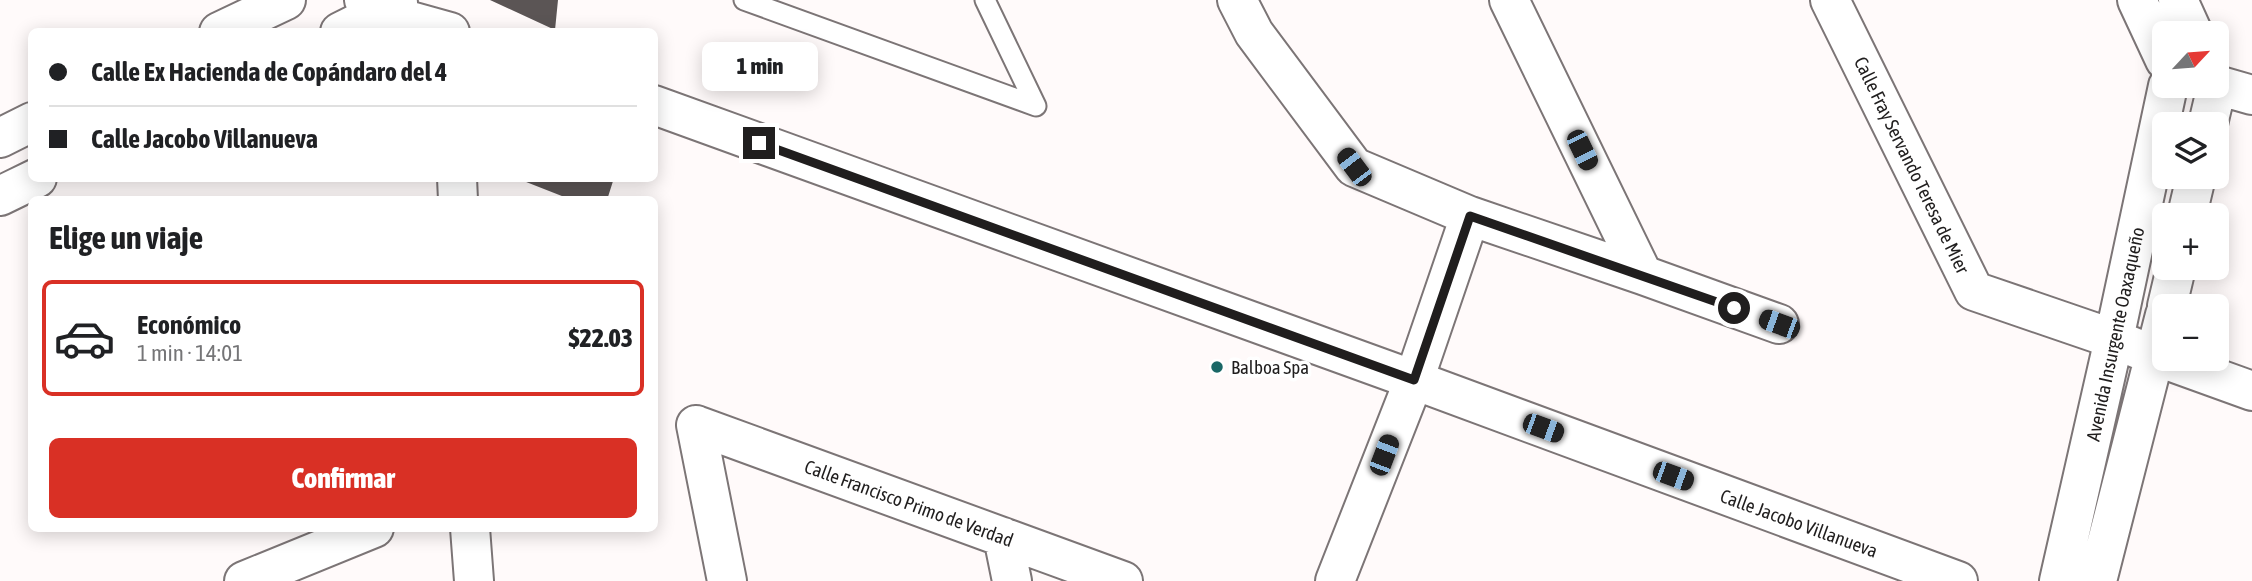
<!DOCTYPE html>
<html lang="es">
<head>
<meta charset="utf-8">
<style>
	:root { --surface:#fff; --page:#f6f6f6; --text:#202124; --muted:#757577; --line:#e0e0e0; --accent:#d93025 }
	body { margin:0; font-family:"Asap Condensed",sans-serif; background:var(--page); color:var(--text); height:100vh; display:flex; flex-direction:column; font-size:26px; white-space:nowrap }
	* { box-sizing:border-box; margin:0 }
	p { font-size:23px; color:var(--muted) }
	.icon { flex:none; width:38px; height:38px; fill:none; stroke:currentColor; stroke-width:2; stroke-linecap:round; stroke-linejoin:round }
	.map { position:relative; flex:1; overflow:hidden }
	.side { position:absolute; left:28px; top:196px; width:630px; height:336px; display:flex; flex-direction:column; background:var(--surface); border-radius:10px; box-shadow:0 4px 18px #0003 }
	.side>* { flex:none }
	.top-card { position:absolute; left:28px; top:28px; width:630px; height:154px; border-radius:10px; box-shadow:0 4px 18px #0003; display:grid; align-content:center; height:154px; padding:0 21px; background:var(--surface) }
	.needle { width:46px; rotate:64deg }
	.fabs { position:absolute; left:2152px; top:21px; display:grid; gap:14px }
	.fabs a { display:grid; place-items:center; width:77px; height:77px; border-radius:10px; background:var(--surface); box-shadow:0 4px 18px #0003; font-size:35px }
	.end { position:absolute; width:32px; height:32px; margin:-16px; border:9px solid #201e1e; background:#fff; box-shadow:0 0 0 4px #fff }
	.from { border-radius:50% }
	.bubble { position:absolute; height:49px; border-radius:10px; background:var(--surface); box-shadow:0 4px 18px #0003; font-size:23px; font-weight:800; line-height:49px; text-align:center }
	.car { position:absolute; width:21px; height:42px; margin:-21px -10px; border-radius:9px; box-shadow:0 0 5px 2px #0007; background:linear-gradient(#222 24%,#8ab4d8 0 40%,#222 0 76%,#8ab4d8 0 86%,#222 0) }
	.top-card b { display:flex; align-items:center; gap:24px; height:66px; font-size:26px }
	.top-card b+b { border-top:2px solid var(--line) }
	.top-card i { width:18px; height:18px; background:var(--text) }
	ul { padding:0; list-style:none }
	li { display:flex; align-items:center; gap:21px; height:116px; margin:0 14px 10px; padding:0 7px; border:4px solid var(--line); border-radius:10px }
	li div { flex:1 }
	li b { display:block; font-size:26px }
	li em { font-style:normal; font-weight:800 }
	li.selected { border-color:var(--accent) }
	li>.icon { width:63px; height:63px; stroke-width:1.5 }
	h2 { padding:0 21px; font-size:32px; line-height:84px }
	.action { display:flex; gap:14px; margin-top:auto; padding:14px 21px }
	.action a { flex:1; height:80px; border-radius:10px; background:var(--accent); color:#fff; font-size:28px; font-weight:800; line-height:80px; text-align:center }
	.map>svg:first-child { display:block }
	.building { fill:#5b5555 }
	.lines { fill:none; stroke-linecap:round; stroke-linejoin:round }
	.service-casing { stroke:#7c7576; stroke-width:23 }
	.minor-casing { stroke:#7c7576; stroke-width:42 }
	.tertiary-casing { stroke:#7c7576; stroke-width:42 }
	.service { stroke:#fff; stroke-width:19 }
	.minor { stroke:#fff; stroke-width:38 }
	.tertiary { stroke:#fff; stroke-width:38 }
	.route { stroke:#201e1e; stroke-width:9 }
	.poi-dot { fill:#1a6766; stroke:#fff; stroke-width:2.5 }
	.labels { text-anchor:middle; stroke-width:7; stroke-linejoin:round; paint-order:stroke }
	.street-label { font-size:19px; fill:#201e1e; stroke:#fff }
	.poi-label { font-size:19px; fill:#201e1e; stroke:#fff; text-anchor:start }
</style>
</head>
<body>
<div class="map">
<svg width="2252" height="581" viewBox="0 0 2252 581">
	<rect width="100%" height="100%" fill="#fffafa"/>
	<path class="building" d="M 490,0 L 558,0 L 555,30 Z
		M 516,178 L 614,178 L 607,200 L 572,200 Z"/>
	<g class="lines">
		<defs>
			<path id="service" d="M 744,0 L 1036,106 L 985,0"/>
			<path id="minor" d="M 1237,0 L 1254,33 L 1354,167 L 1470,216 L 1643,275 L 1779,324
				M 1509,0 L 1643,275
				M 1830,0 L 1974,291 L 2114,339 L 2155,356 L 2252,391
				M 2137,0 L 2165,60
				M 2178,0 L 2193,33
				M 2217,85 L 2252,95
				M 2208,124 L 2217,86
				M 457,178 L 458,200
				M 2187,215 L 2196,177
				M 2167,306 L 2176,268
				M 696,425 L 1123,581
				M 696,425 L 727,581
				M 470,528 L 474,581
				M 1003,537 L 1012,581
				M 244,581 L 374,528
				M 1335,581 L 1414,380 L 1470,216
				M 2059,581 L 2114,339 L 2168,86
				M 2097,581 L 2165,315"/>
			<path id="tertiary" d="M 364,0 L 378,12 L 450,32
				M 219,32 L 286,0
				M 340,32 L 398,3
				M 654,105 L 1414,380 L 1958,581
				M 0,138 L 32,122
				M 0,196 L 37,178"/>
		</defs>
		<use href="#service" class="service-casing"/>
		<use href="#minor" class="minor-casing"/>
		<use href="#tertiary" class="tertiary-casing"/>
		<use href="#service" class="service"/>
		<use href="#minor" class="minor"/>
		<use href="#tertiary" class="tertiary"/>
	</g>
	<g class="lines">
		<path class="route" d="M 759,143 L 1414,380 L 1470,216 L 1734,308"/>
	</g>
	<circle class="poi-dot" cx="1217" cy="367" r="7"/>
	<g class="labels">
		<g class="street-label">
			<text transform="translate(1912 165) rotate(64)" y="7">Calle Fray Servando Teresa de Mier</text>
			<text transform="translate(2115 334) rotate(-78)" y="7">Avenida Insurgente Oaxaqueño</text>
			<text transform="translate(909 503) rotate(20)" y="7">Calle Francisco Primo de Verdad</text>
			<text transform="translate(1799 523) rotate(20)" y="7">Calle Jacobo Villanueva</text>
		</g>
		<g class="poi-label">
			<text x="1231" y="374">Balboa Spa</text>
		</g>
	</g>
</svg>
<div class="fabs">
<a><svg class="needle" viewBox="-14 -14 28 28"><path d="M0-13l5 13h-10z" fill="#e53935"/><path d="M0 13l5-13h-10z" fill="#757577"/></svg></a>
<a><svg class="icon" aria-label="layers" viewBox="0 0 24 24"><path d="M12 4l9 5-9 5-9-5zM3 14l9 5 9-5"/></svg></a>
<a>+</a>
<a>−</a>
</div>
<i class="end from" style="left:1734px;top:308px"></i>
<i class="end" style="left:759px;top:143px"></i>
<div class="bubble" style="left:702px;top:42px;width:116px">1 min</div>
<i class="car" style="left:1582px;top:150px;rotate:154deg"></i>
<i class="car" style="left:1354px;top:167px;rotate:323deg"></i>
<i class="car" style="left:1779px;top:324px;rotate:290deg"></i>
<i class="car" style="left:1543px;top:428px;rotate:110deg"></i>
<i class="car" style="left:1384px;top:455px;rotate:21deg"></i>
<i class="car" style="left:1673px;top:476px;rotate:110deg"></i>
<div class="top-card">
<b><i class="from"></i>Calle Ex Hacienda de Copándaro del 4</b>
<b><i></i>Calle Jacobo Villanueva</b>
</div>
<section class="side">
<h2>Elige un viaje</h2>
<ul>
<li class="selected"><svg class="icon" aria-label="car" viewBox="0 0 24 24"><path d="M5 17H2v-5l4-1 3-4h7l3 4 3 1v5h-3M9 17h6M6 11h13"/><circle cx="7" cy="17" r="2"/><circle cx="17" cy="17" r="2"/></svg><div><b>Económico</b><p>1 min · 14:01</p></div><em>$22.03</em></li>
</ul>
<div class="action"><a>Confirmar</a></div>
</section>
</div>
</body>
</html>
